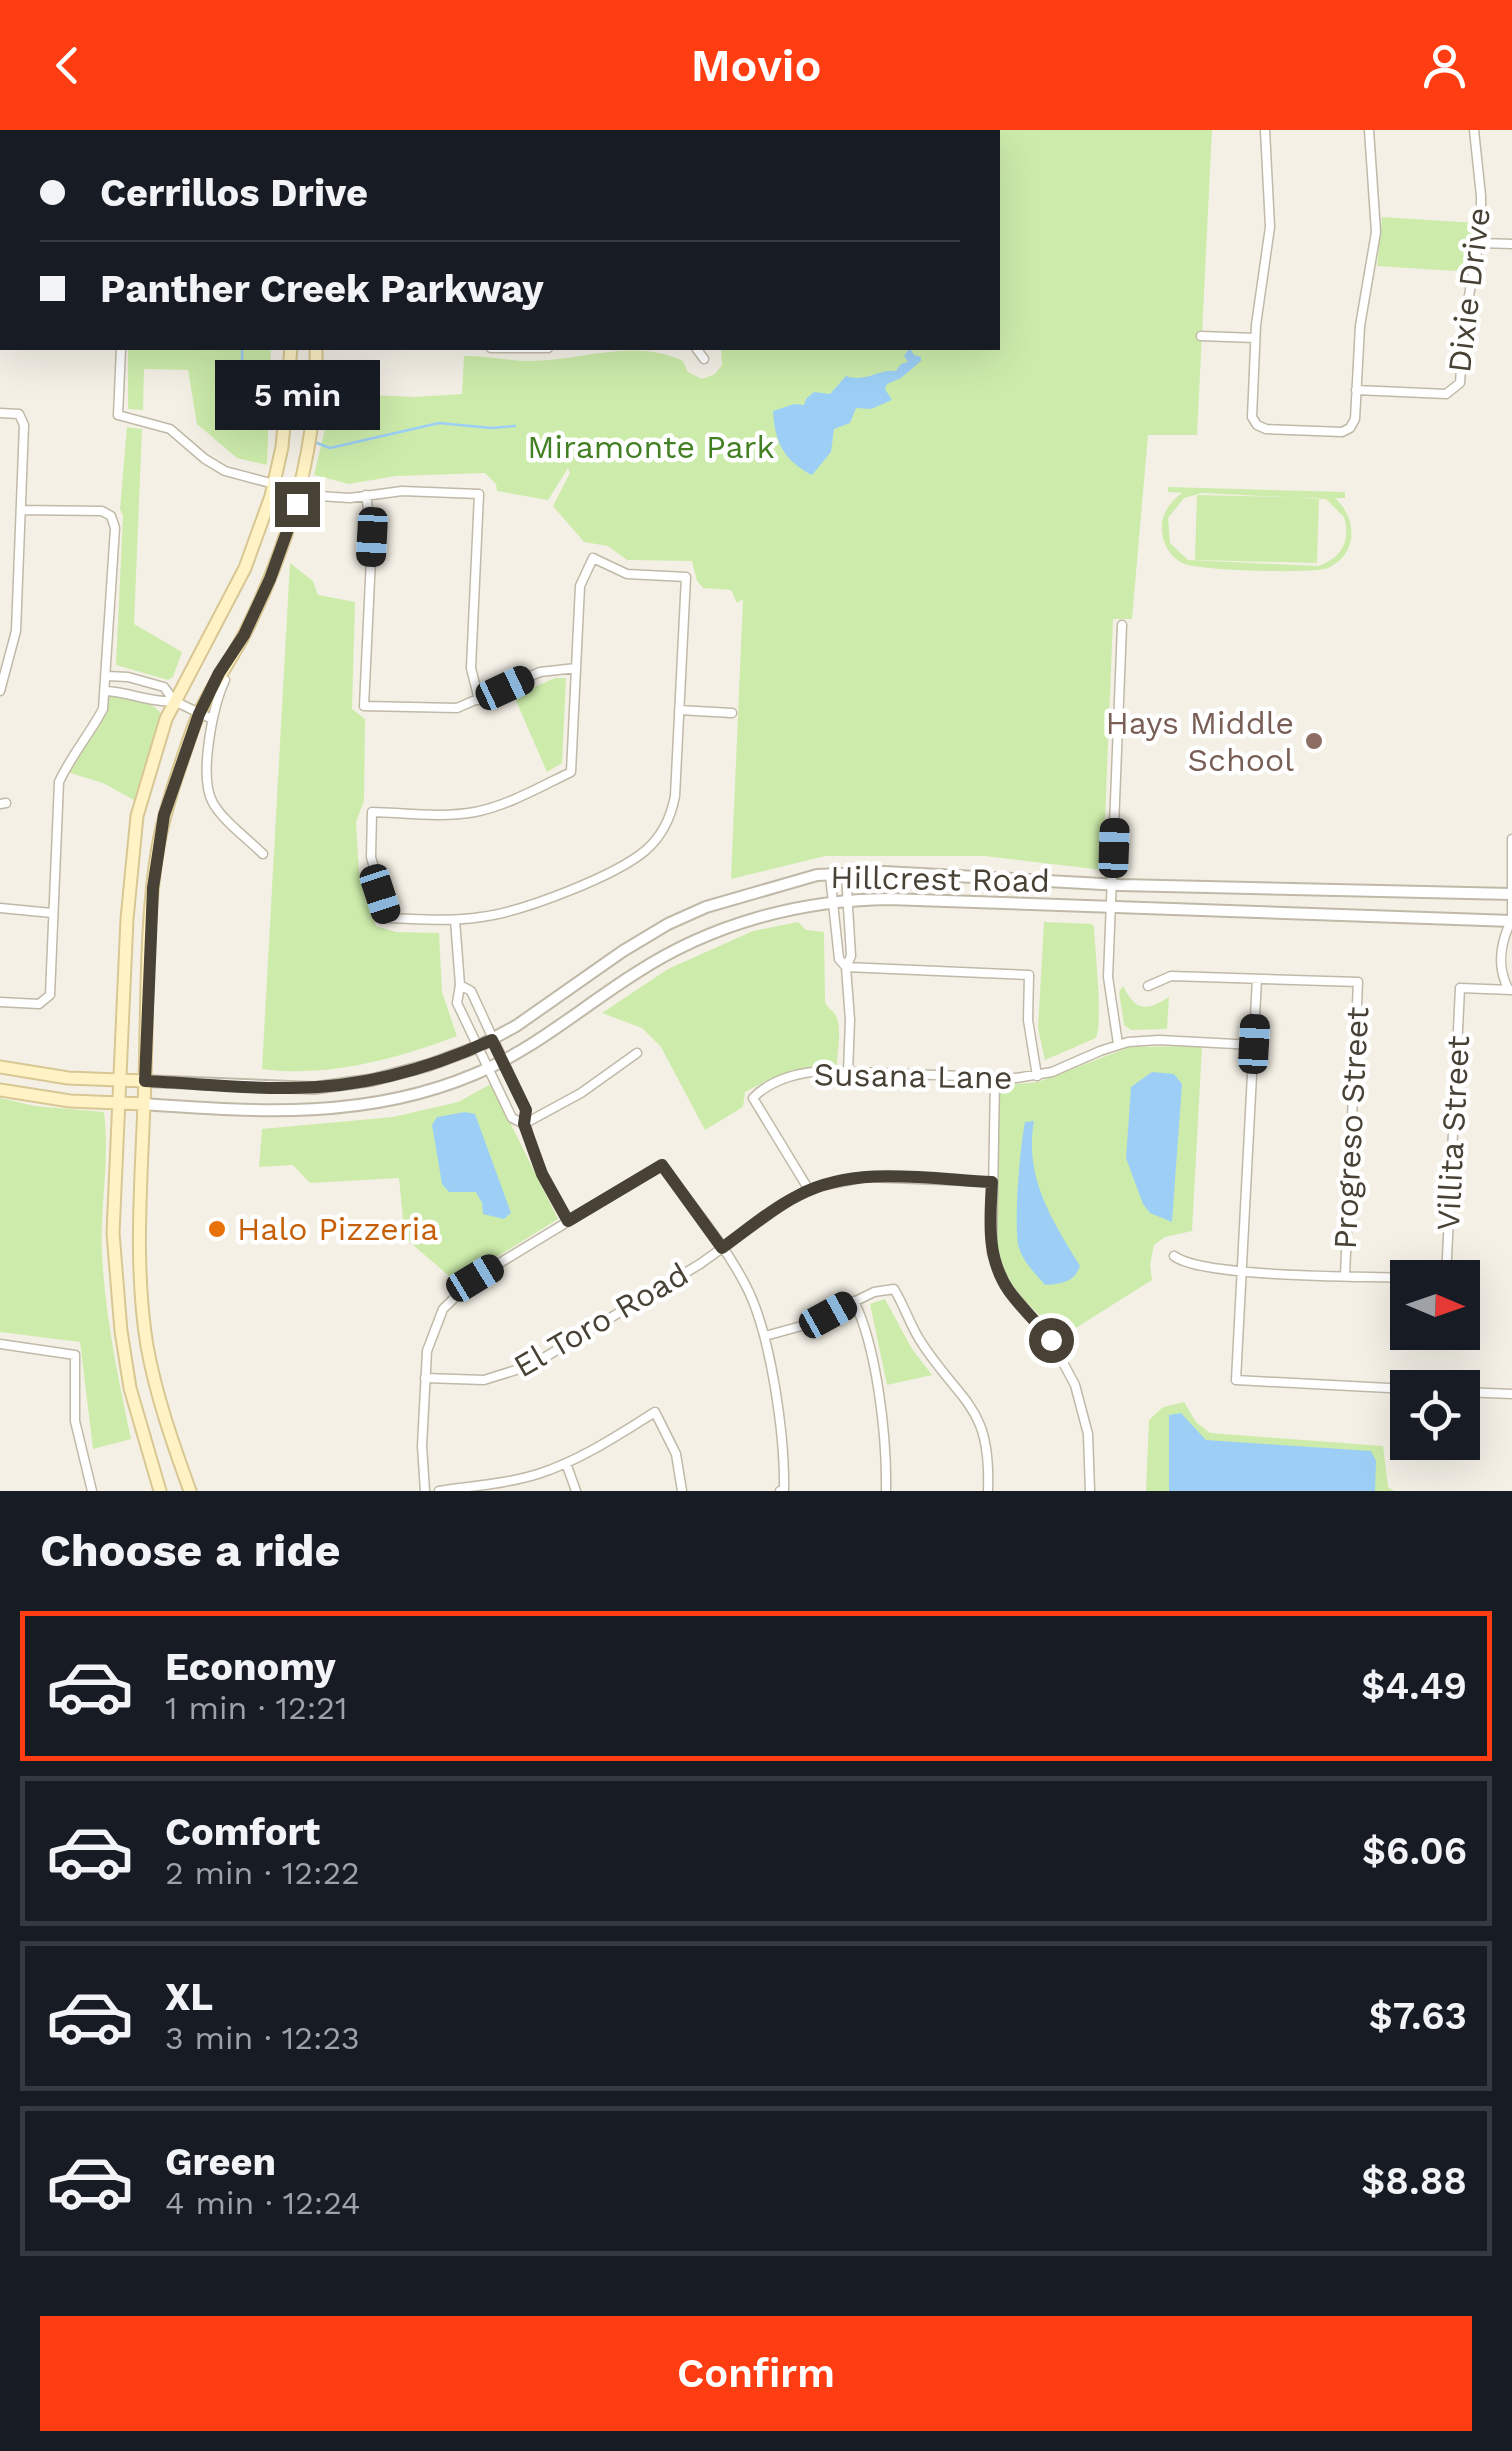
<!DOCTYPE html>
<html lang="en">
<head>
<meta charset="utf-8">
<style>
	:root { --surface:#171b24; --page:#242831; --text:#f1f3f6; --muted:#9ea1a6; --line:#363941; --accent:#ff3d12 }
	body { margin:0; font-family:"Work Sans",sans-serif; background:var(--page); color:var(--text); height:100vh; display:flex; flex-direction:column; font-size:38px; white-space:nowrap }
	* { box-sizing:border-box; margin:0 }
	p { font-size:32px; color:var(--muted) }
	.icon { flex:none; width:55px; height:55px; fill:none; stroke:currentColor; stroke-width:2; stroke-linecap:round; stroke-linejoin:round }
	.map { position:relative; height:1361px; overflow:hidden }
	.panel { display:flex; flex-direction:column; background:var(--surface); flex:1 }
	.panel>* { flex:none }
	.hud { position:absolute; left:0px; top:0px; width:1000px; height:220px; box-shadow:0 10px 40px #0002; display:grid; align-content:center; height:220px; padding:0 40px; background:var(--surface) }
	.needle { width:65px; rotate:92deg }
	.controls { position:absolute; left:1390px; top:1130px; display:grid; gap:20px }
	.controls a { display:grid; place-items:center; width:90px; height:90px; border-radius:0px; background:var(--surface); box-shadow:0 10px 40px #0002; font-size:50px }
	.end { position:absolute; width:45px; height:45px; margin:-22px; border:12px solid #484135; background:#fff; box-shadow:0 0 0 5px #fff }
	.from { border-radius:50% }
	.bubble { position:absolute; height:70px; border-radius:0px; background:var(--surface); box-shadow:0 10px 40px #0002; font-size:32px; font-weight:600; line-height:70px; text-align:center }
	.car { position:absolute; width:30px; height:60px; margin:-30px -15px; border-radius:12px; box-shadow:0 0 8px 2px #0007; background:linear-gradient(#222 24%,#8ab4d8 0 40%,#222 0 76%,#8ab4d8 0 86%,#222 0) }
	.hud b { display:flex; align-items:center; gap:35px; height:95px; font-size:38px }
	.hud b+b { border-top:2px solid var(--line) }
	.hud i { width:25px; height:25px; background:var(--text) }
	ul { padding:0; list-style:none }
	li { display:flex; align-items:center; gap:30px; height:150px; margin:0 20px 15px; padding:0 20px; border:5px solid var(--line); border-radius:0px }
	li div { flex:1 }
	li b { display:block; font-size:38px }
	li em { font-style:normal; font-weight:600 }
	li.current { border-color:var(--accent) }
	li>.icon { width:90px; height:90px; stroke-width:1.5 }
	h2 { padding:0 40px; font-size:45px; line-height:120px }
	.action { display:flex; gap:20px; margin-top:auto; padding:20px 40px }
	.action a { flex:1; height:115px; border-radius:0px; background:var(--accent); color:#fff; font-size:40px; font-weight:600; line-height:115px; text-align:center }
	header { display:flex; justify-content:space-between; align-items:center; height:130px; padding:0 40px; background:var(--accent); color:#fff; font-size:45px; font-weight:600 }
	.map>svg:first-child { display:block }
	.green { fill:#cdecab; fill-rule:evenodd }
	.water { fill:#9dcff6 }
	.lines { fill:none; stroke-linecap:round; stroke-linejoin:round }
	.stream { stroke:#9dcff6; stroke-width:2.5 }
	.minor-casing { stroke:#c1b9a8; stroke-width:11 }
	.tertiary-casing { stroke:#c1b9a8; stroke-width:14 }
	.secondary-casing { stroke:#d8c792; stroke-width:15 }
	.minor { stroke:#fff; stroke-width:8 }
	.tertiary { stroke:#fff; stroke-width:10 }
	.secondary { stroke:#fff3c5; stroke-width:11 }
	.route { stroke:#484135; stroke-width:12 }
	.education-dot { fill:#8d6e63; stroke:#fff; stroke-width:4 }
	.food-dot { fill:#e8710a; stroke:#fff; stroke-width:4 }
	.labels { text-anchor:middle; stroke-width:9; stroke-linejoin:round; paint-order:stroke }
	.street-label { font-size:32px; fill:#484135; stroke:#fff }
	.park-label { font-size:32px; fill:#437f23; stroke:#fff }
	.education-label { font-size:32px; fill:#785e54; stroke:#fff; text-anchor:end }
	.food-label { font-size:32px; fill:#c56008; stroke:#fff; text-anchor:start }
</style>
</head>
<body>
<header><svg class="icon" aria-label="back" viewBox="0 0 24 24"><path d="M15 5l-7 7 7 7"/></svg>Movio<svg class="icon" aria-label="person" viewBox="0 0 24 24"><circle cx="12" cy="8" r="4"/><path d="M4 21q1-7 8-7t8 7"/></svg></header>
<div class="map">
<svg width="1512" height="1361" viewBox="0 0 1512 1361">
	<rect width="100%" height="100%" fill="#f4f0e6"/>
	<path class="green" d="M 759,0 L 1212,0 L 1197,305 L 1148,305 L 1132,489 L 1113,489 L 1103,740 L 985,726 L 825,726 L 731,749 L 743,469 L 737,473 L 731,460 L 703,458 L 697,451 L 692,431 L 627,430 L 608,416 L 584,412 L 553,376 L 570,343 L 568,338 L 548,370 L 497,361 L 496,354 L 485,343 L 396,346 L 349,354 L 314,345 L 327,291 L 330,241 L 369,265 L 415,267 L 462,264 L 464,226 C 486,226 506,230 527,231 C 580,232 632,207 683,231 L 688,242 L 702,249 L 715,244 L 722,235 L 721,219 L 998,218 L 998,2 L 759,2 Z
		M 1382,87 L 1476,93 L 1471,142 L 1377,136 Z
		M 128,218 L 271,218 L 267,335 L 237,328 L 197,294 L 188,240 L 144,239 L 143,280 L 128,279 Z
		M 127,297 L 142,299 L 134,494 L 182,522 L 173,547 L 168,550 L 116,535 L 123,386 L 120,379 Z
		M 1168,357 L 1345,362 L 1345,368 L 1335,368 C 1357,388 1359,424 1328,438 C 1313,444 1197,441 1182,433 C 1171,427 1163,415 1162,402 C 1160,385 1169,373 1182,363 L 1168,362 ZM 1202,363 L 1326,369 L 1344,387 C 1351,410 1342,428 1318,436 L 1188,430 L 1170,413 L 1168,388 L 1184,368 Z
		M 1197,365 L 1319,368 L 1317,433 L 1195,430 Z
		M 290,433 L 313,451 L 318,465 L 355,472 L 352,579 L 365,589 L 364,671 L 356,692 L 359,742 L 376,796 L 396,802 L 439,803 L 442,862 L 457,906 C 398,929 325,948 262,939 Z
		M 555,548 L 566,548 L 562,633 L 547,642 L 514,566 Z
		M 113,564 L 152,575 L 161,583 L 134,670 L 103,653 L 67,642 L 97,598 L 109,566 Z
		M 798,792 L 806,800 L 824,802 L 825,872 C 827,877 832,880 835,884 C 843,896 837,922 837,936 C 797,938 780,942 745,962 L 743,977 L 705,1000 L 661,917 L 642,898 L 602,883 L 668,839 L 753,801 Z
		M 1044,792 L 1092,794 L 1094,797 C 1095,821 1103,890 1096,908 L 1045,930 L 1038,898 Z
		M 1123,856 C 1136,881 1145,882 1169,867 L 1167,899 L 1131,900 L 1124,895 L 1119,862 Z
		M 1202,916 L 1192,1101 L 1165,1107 L 1154,1115 L 1150,1135 L 1152,1150 L 1063,1206 C 1045,1189 1022,1172 1009,1150 C 985,1111 998,1004 999,956 L 1038,952 L 1130,917 Z
		M 491,954 L 558,1089 L 456,1152 L 405,1108 L 399,1048 L 310,1053 L 293,1035 L 259,1037 L 262,999 L 393,987 L 458,972 Z
		M 0,968 L 35,976 L 104,982 C 110,1029 100,1076 102,1123 C 105,1186 118,1247 131,1309 L 93,1319 L 80,1212 L 0,1202 Z
		M 885,1169 L 912,1219 L 932,1245 L 887,1255 L 870,1174 Z
		M 1184,1272 L 1196,1292 L 1210,1303 L 1383,1316 L 1388,1357 L 1394,1361 L 1146,1361 L 1149,1290 L 1163,1277 Z"/>
	<path class="water" d="M 910,218 L 914,225 L 921,227 L 921,231 L 901,248 L 887,254 L 885,259 L 892,270 L 871,279 L 856,278 L 850,293 L 834,299 L 831,322 L 812,345 C 783,330 775,312 773,281 L 794,274 L 804,275 L 806,269 L 814,262 L 830,264 L 846,246 C 866,253 878,239 896,241 L 901,234 L 908,232 L 904,226 Z
		M 1152,942 L 1174,944 L 1182,954 L 1172,1092 L 1150,1083 L 1143,1074 L 1126,1028 L 1131,957 Z
		M 465,982 L 475,984 L 511,1083 L 504,1089 L 483,1084 L 482,1073 L 476,1062 L 449,1062 L 442,1054 L 432,995 L 437,987 Z
		M 1034,991 C 1024,1048 1052,1090 1080,1136 C 1074,1153 1060,1154 1045,1155 C 1035,1143 1021,1130 1018,1114 C 1014,1089 1020,1017 1025,992 Z
		M 1181,1283 L 1206,1310 L 1371,1321 L 1376,1331 L 1375,1361 L 1169,1361 L 1169,1285 Z"/>
	<g class="lines">
		<path class="stream" d="M 174,0 L 175,2
			M 242,218 C 242,250 242,278 271,299
			M 317,313 L 330,318 L 439,293 L 491,298 L 515,296"/>
		<defs>
			<path id="minor" d="M 628,0 L 677,2
				M 1265,0 L 1270,97 L 1256,195 L 1252,287 L 1257,295 L 1266,299 L 1342,302 L 1350,298 L 1355,289 L 1360,196 L 1376,102 L 1369,0
				M 236,2 L 236,0
				M 392,2 L 393,0
				M 498,2 L 499,0
				M 750,2 L 750,0
				M 0,70 L 2,70
				M 1480,113 L 1512,114
				M 0,187 L 2,187
				M 1201,206 L 1255,208
				M 121,218 L 118,285 L 170,299 L 205,329 L 225,341 L 319,366 L 350,368 L 402,361 L 479,364 L 471,538 L 479,570
				M 491,218 L 548,218
				M 696,218 L 704,229
				M 1356,260 L 1446,264 L 1460,253 L 1464,193 L 1481,100 L 1481,66 L 1474,0
				M 0,283 L 19,284 L 24,295 L 16,501 L 0,561
				M 366,365 L 372,407 L 364,576 L 457,578 L 540,542 L 576,538
				M 593,428 L 627,444 L 686,447 L 675,666 C 671,687 662,706 646,720 C 616,746 522,782 481,787 C 450,792 419,789 388,788 L 371,727 L 372,682 C 406,683 442,688 475,682 C 509,675 540,657 571,642 L 580,456 Z
				M 107,546 L 128,547 L 164,557 L 174,571 L 212,589
				M 225,550 C 213,576 198,647 213,673 C 224,692 247,708 263,724
				M 106,561 C 129,562 151,573 174,571
				M 679,580 L 732,583
				M 0,674 L 6,673
				M 1512,709 L 1512,794
				M 846,744 L 851,826 L 846,837 L 850,890 L 848,942
				M 830,745 L 839,829 L 846,837
				M 0,778 L 52,783
				M 455,790 L 460,855 L 457,873 L 512,988 L 524,994
				M 846,837 L 1029,845 L 1028,890 L 1037,946
				M 1257,849 L 1236,1250 L 1408,1259
				M 460,855 L 471,861 L 526,980 C 522,1010 552,1065 568,1091
				M 1148,856 L 1171,846 L 1358,852 L 1345,1145
				M 1509,860 C 1496,837 1500,814 1511,791
				M 0,872 L 39,874 L 50,865 L 59,652 C 71,626 89,605 103,579 L 115,398 L 111,386 L 102,381 L 21,380
				M 1118,914 L 1108,847 L 1122,495
				M 995,948 L 992,1123 L 1006,1156 L 1051,1210 L 1075,1255 L 1088,1304 L 1090,1361
				M 524,994 L 581,963 L 637,923
				M 809,1060 L 753,968 C 771,949 802,941 828,941 L 1016,948 L 1052,942 L 1100,921 L 1128,912 L 1159,910 L 1254,915
				M 1174,1126 C 1203,1148 1362,1146 1408,1148
				M 1446,1148 L 1460,858 L 1512,860
				M 854,1171 C 877,1218 887,1307 886,1361
				M 765,1206 L 809,1194 L 874,1162 L 894,1159 C 905,1177 911,1198 923,1215 C 964,1276 991,1277 988,1361
				M 0,1214 L 75,1225 L 75,1291 L 92,1361
				M 425,1248 L 484,1250 L 532,1235 L 700,1134 L 789,1070 L 820,1056 L 866,1047 L 992,1052
				M 1462,1262 L 1512,1264
				M 566,1333 L 576,1361
				M 425,1361 L 422,1316 L 427,1221 L 443,1179 L 475,1148 L 661,1035 C 690,1074 724,1113 746,1156 C 771,1204 785,1306 784,1361 L 780,1361
				M 439,1361 C 472,1356 506,1354 538,1344 C 581,1330 618,1305 655,1282 L 676,1324 L 682,1361"/>
			<path id="tertiary" d="M 145,951 L 314,958 L 372,950 L 429,935 L 477,917 L 516,896 L 623,821 L 668,794 L 706,777 L 817,745 L 884,742 L 1120,755 L 1512,764
				M 144,974 C 258,982 367,990 475,944 C 535,919 582,877 636,843 C 711,794 799,770 889,769 L 1512,791"/>
			<path id="secondary" d="M 296,2 L 296,0
				M 320,2 L 320,0
				M 0,937 L 68,948 L 145,951
				M 0,960 L 70,971 L 144,974
				M 160,1361 L 130,1258 L 121,1201 L 113,1103 L 127,789 L 137,686 L 166,589 L 245,438 L 271,366 L 282,317 L 291,218
				M 190,1361 C 173,1314 156,1266 147,1216 C 134,1137 141,1054 144,974 C 148,890 144,799 158,717 C 165,678 179,639 192,601 C 205,564 229,535 246,501 C 290,412 318,318 316,218"/>
		</defs>
		<use href="#minor" class="minor-casing"/>
		<use href="#tertiary" class="tertiary-casing"/>
		<use href="#secondary" class="secondary-casing"/>
		<use href="#minor" class="minor"/>
		<use href="#tertiary" class="tertiary"/>
		<use href="#secondary" class="secondary"/>
	</g>
	<g class="lines">
		<path class="route" d="M 297,374 L 270,449 L 244,505 L 219,543 L 199,584 L 164,685 L 153,758 L 145,951 C 193,953 242,959 291,958 C 361,958 429,939 492,910 L 526,980 L 524,994 L 542,1044 L 568,1091 L 662,1035 L 722,1118 C 747,1100 771,1079 799,1065 C 856,1035 929,1049 992,1052 C 990,1090 986,1128 1009,1161 C 1022,1179 1038,1193 1051,1210"/>
	</g>
	<circle class="education-dot" cx="1314" cy="611" r="10"/>
	<circle class="food-dot" cx="217" cy="1099" r="10"/>
	<g class="labels">
		<g class="street-label">
			<text transform="translate(1469 160) rotate(-83)" y="11">Dixie Drive</text>
			<text transform="translate(940 749) rotate(1)" y="11">Hillcrest Road</text>
			<text transform="translate(913 946) rotate(1)" y="11">Susana Lane</text>
			<text transform="translate(1351 998) rotate(-87)" y="11">Progreso Street</text>
			<text transform="translate(1453 1003) rotate(-87)" y="11">Villita Street</text>
			<text transform="translate(601 1190) rotate(-30)" y="11">El Toro Road</text>
		</g>
		<g class="park-label">
			<text x="651" y="328">Miramonte Park</text>
		</g>
		<g class="education-label">
			<text x="1294" y="604">Hays Middle<tspan x="1294" dy="37">School</tspan></text>
		</g>
		<g class="food-label">
			<text x="237" y="1110">Halo Pizzeria</text>
		</g>
	</g>
</svg>
<div class="controls">
<a><svg class="needle" viewBox="-14 -14 28 28"><path d="M0-13l5 13h-10z" fill="#e53935"/><path d="M0 13l5-13h-10z" fill="#9ea1a6"/></svg></a>
<a><svg class="icon" aria-label="locate" viewBox="0 0 24 24"><circle cx="12" cy="12" r="6"/><path d="M12 2v4M12 18v4M2 12h4M18 12h4"/></svg></a>
</div>
<i class="end from" style="left:1051px;top:1210px"></i>
<i class="end" style="left:297px;top:374px"></i>
<div class="bubble" style="left:215px;top:230px;width:165px">5 min</div>
<i class="car" style="left:372px;top:407px;rotate:183deg"></i>
<i class="car" style="left:505px;top:558px;rotate:65deg"></i>
<i class="car" style="left:1114px;top:718px;rotate:2deg"></i>
<i class="car" style="left:380px;top:764px;rotate:162deg"></i>
<i class="car" style="left:1254px;top:914px;rotate:3deg"></i>
<i class="car" style="left:475px;top:1148px;rotate:59deg"></i>
<i class="car" style="left:828px;top:1185px;rotate:61deg"></i>
<div class="hud">
<b><i class="from"></i>Cerrillos Drive</b>
<b><i></i>Panther Creek Parkway</b>
</div>
</div>
<section class="panel">
<h2>Choose a ride</h2>
<ul>
<li class="current"><svg class="icon" aria-label="car" viewBox="0 0 24 24"><path d="M5 17H2v-5l4-1 3-4h7l3 4 3 1v5h-3M9 17h6M6 11h13"/><circle cx="7" cy="17" r="2"/><circle cx="17" cy="17" r="2"/></svg><div><b>Economy</b><p>1 min · 12:21</p></div><em>$4.49</em></li>
<li><svg class="icon" aria-label="car" viewBox="0 0 24 24"><path d="M5 17H2v-5l4-1 3-4h7l3 4 3 1v5h-3M9 17h6M6 11h13"/><circle cx="7" cy="17" r="2"/><circle cx="17" cy="17" r="2"/></svg><div><b>Comfort</b><p>2 min · 12:22</p></div><em>$6.06</em></li>
<li><svg class="icon" aria-label="car" viewBox="0 0 24 24"><path d="M5 17H2v-5l4-1 3-4h7l3 4 3 1v5h-3M9 17h6M6 11h13"/><circle cx="7" cy="17" r="2"/><circle cx="17" cy="17" r="2"/></svg><div><b>XL</b><p>3 min · 12:23</p></div><em>$7.63</em></li>
<li><svg class="icon" aria-label="car" viewBox="0 0 24 24"><path d="M5 17H2v-5l4-1 3-4h7l3 4 3 1v5h-3M9 17h6M6 11h13"/><circle cx="7" cy="17" r="2"/><circle cx="17" cy="17" r="2"/></svg><div><b>Green</b><p>4 min · 12:24</p></div><em>$8.88</em></li>
</ul>
<div class="action"><a>Confirm</a></div>
</section>
</body>
</html>
